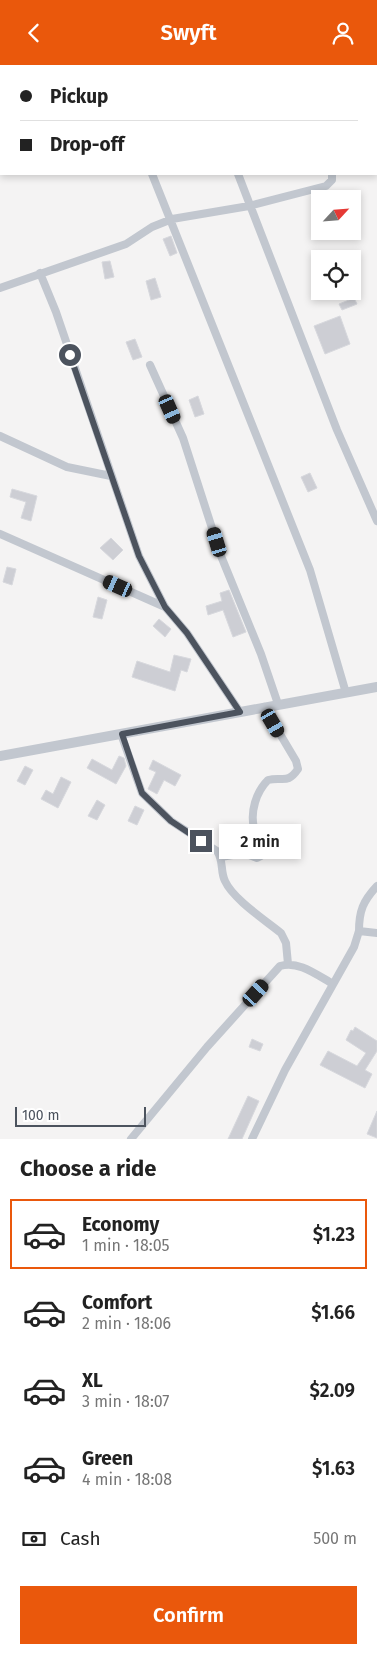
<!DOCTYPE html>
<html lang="en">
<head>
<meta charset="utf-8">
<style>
	:root { --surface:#fff; --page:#f2f2f2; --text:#222; --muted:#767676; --line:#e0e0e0; --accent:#ea580c }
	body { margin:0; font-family:"Fira Sans",sans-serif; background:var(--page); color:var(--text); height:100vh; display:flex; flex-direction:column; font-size:19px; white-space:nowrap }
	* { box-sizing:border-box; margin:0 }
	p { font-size:16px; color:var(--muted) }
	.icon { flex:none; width:28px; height:28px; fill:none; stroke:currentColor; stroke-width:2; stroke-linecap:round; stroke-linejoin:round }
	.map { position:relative; height:1074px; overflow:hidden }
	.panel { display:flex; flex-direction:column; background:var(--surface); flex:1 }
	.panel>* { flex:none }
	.top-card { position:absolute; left:0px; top:0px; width:378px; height:110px; box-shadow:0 2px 8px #0003; display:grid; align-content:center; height:110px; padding:0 20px; background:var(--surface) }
	.needle { width:32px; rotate:64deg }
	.tools { position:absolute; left:311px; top:125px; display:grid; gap:10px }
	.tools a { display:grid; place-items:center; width:50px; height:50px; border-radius:0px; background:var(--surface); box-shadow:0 2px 8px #0003; font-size:25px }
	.scale { position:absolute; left:15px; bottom:12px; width:131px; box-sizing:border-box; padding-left:5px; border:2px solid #4c535e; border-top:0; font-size:14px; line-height:18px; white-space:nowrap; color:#4c535e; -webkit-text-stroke:4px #fff; paint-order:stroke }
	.end { position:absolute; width:22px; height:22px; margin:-11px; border:6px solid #4c535e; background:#fff; box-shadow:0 0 0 2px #fff }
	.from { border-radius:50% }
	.bubble { position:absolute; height:35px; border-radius:0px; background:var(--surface); box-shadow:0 2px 8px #0003; font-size:16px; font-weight:600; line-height:35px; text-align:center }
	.car { position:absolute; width:15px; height:30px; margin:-15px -8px; border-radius:6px; box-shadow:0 0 4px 1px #0007; background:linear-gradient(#222 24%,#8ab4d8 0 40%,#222 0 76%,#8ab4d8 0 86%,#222 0) }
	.top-card b { display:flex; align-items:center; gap:18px; height:48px; font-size:19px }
	.top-card b+b { border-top:1px solid var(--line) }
	.top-card i { width:12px; height:12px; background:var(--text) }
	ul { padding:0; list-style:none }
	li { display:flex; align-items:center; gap:15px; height:70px; margin:0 10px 8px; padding:0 10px; border:2px solid transparent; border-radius:0px }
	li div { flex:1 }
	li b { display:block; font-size:19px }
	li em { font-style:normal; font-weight:600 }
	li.on { border-color:var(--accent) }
	li>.icon { width:45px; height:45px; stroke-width:1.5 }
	h2 { padding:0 20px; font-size:22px; line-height:60px }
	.pay { display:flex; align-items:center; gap:12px; height:55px; padding:0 20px; font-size:19px }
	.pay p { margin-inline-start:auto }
	.action { display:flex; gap:10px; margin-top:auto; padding:10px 20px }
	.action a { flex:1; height:58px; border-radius:0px; background:var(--accent); color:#fff; font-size:20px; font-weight:600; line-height:58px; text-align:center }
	header { display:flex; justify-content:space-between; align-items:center; height:65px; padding:0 20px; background:var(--accent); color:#fff; font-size:22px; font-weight:600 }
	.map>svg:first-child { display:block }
	.building { fill:#cdced4; stroke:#d7d8dd }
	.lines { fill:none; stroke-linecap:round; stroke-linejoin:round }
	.minor { stroke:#c2c7cf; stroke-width:8 }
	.tertiary { stroke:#c2c7cf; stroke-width:10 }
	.route { stroke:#4c535e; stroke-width:6 }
</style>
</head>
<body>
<header><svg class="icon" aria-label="back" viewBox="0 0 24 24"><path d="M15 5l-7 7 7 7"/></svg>Swyft<svg class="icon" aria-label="person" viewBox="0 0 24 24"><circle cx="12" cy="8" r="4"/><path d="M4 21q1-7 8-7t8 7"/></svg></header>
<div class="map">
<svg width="377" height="1074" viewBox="0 0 377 1074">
	<rect width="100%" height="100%" fill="#f4f3f3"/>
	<path class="building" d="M 171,171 L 177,188 L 170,191 L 163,174 Z
		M 110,196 L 114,212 L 105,214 L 102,197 Z
		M 155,213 L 161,232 L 151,235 L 146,216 Z
		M 354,233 L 357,239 L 342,245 L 339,239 Z
		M 340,251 L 350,279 L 325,289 L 314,261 Z
		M 135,274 L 142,292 L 133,295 L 126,277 Z
		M 198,331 L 204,349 L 195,352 L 189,335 Z
		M 310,408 L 317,423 L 308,427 L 301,412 Z
		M 12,424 L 37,431 L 31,456 L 21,453 L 26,437 L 10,432 Z
		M 111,473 L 123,485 L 113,495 L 100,483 Z
		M 7,502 L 16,504 L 12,520 L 3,517 Z
		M 229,525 L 246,567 L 233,572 L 223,545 L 208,550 L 206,541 L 222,536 L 220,528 Z
		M 98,532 L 107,535 L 102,554 L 93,552 Z
		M 159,554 L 171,564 L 165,572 L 153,561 Z
		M 174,590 L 191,594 L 187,607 L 181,605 L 175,626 L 132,612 L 137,596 L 170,607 Z
		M 119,691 L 124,693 L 126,701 L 116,719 L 87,703 L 92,694 L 112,705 Z
		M 153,695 L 181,710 L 175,721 L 164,715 L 157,729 L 148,724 L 156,707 L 149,704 Z
		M 25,701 L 33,705 L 25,720 L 17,716 Z
		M 61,712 L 71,717 L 58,743 L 41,734 L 46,725 L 53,729 Z
		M 97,735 L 105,740 L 97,755 L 88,751 Z
		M 135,741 L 144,745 L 137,760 L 128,756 Z
		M 355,962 L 377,976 L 377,986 L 365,1005 L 372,1009 L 365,1023 L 320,1000 L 328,986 L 357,1001 L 366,988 L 346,975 L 351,965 L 353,966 Z
		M 252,974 L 263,979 L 260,986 L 249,982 Z
		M 248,1031 L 259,1036 L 242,1074 L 228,1074 Z
		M 377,1046 L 377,1073 L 367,1069 Z"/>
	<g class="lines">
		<path class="minor" d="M 184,0 L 184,1
			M 376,58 L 377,58
			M 0,61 L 1,61
			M 152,109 L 310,505 L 346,628
			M 238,109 L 337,365 L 377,456
			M 40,208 L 56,247 L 139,491 L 165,542 L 187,568 L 240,647
			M 0,223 L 126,179 L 152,162 L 172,154 L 249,141 L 326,121 L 332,115 L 332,109
			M 150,300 L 183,373 L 221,491 L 261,589 L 278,639
			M 0,371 L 67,402 L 111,411
			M 0,469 L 165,542
			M 121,669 L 142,728 L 171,756 L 217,786 C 224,796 220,806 225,816 C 233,834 265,855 281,868 L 286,878 L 288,899
			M 221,792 L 244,788 L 257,793 L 261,791 C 262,782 256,772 254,763 C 250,747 256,727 268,715 C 283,711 287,720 298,704 L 296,696 L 264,642
			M 359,866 C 359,846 363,836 377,821
			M 131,1074 L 207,982 L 280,901 C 298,895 317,910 333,919
			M 252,1074 L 285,1005 L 354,882 L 359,866 L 377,868"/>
		<path class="tertiary" d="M 0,691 L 377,622"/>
	</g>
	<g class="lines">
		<path class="route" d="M 70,290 L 139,491 L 165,542 L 187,568 L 240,647 L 122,669 L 142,728 L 171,756 L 201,776"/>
	</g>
</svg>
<div class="tools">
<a><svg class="needle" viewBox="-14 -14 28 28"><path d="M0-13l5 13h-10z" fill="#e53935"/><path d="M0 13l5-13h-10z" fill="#767676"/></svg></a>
<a><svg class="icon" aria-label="locate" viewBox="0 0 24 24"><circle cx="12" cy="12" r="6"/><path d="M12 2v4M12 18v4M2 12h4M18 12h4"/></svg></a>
</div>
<div class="scale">100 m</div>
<i class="end from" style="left:70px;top:290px"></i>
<i class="end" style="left:201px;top:776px"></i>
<div class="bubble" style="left:219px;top:759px;width:82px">2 min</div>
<i class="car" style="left:170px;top:344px;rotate:156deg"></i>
<i class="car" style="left:217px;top:477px;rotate:343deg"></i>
<i class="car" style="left:118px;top:521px;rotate:294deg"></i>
<i class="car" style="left:273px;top:658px;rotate:150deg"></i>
<i class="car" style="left:256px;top:928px;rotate:42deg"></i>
<div class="top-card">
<b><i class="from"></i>Pickup</b>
<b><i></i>Drop-off</b>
</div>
</div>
<section class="panel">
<h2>Choose a ride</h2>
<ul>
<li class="on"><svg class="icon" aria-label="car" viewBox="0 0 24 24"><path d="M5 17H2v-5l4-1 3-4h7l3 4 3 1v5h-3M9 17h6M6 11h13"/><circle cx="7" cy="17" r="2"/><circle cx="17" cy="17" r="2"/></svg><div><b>Economy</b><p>1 min · 18:05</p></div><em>$1.23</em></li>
<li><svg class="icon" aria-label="car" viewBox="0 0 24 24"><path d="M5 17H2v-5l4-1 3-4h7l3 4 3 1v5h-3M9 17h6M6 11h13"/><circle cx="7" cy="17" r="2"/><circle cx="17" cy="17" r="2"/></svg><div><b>Comfort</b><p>2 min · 18:06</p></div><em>$1.66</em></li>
<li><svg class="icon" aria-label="car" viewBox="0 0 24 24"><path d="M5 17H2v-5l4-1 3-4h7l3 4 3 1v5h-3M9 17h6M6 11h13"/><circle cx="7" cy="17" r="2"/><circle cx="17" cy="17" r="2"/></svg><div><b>XL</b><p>3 min · 18:07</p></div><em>$2.09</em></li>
<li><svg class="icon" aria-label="car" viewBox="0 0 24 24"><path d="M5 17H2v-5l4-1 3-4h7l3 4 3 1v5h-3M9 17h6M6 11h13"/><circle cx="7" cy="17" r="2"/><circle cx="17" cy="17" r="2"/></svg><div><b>Green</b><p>4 min · 18:08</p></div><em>$1.63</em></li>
</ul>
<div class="pay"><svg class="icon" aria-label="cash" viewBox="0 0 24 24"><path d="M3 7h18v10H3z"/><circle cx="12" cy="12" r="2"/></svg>Cash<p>500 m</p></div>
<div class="action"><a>Confirm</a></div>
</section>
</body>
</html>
